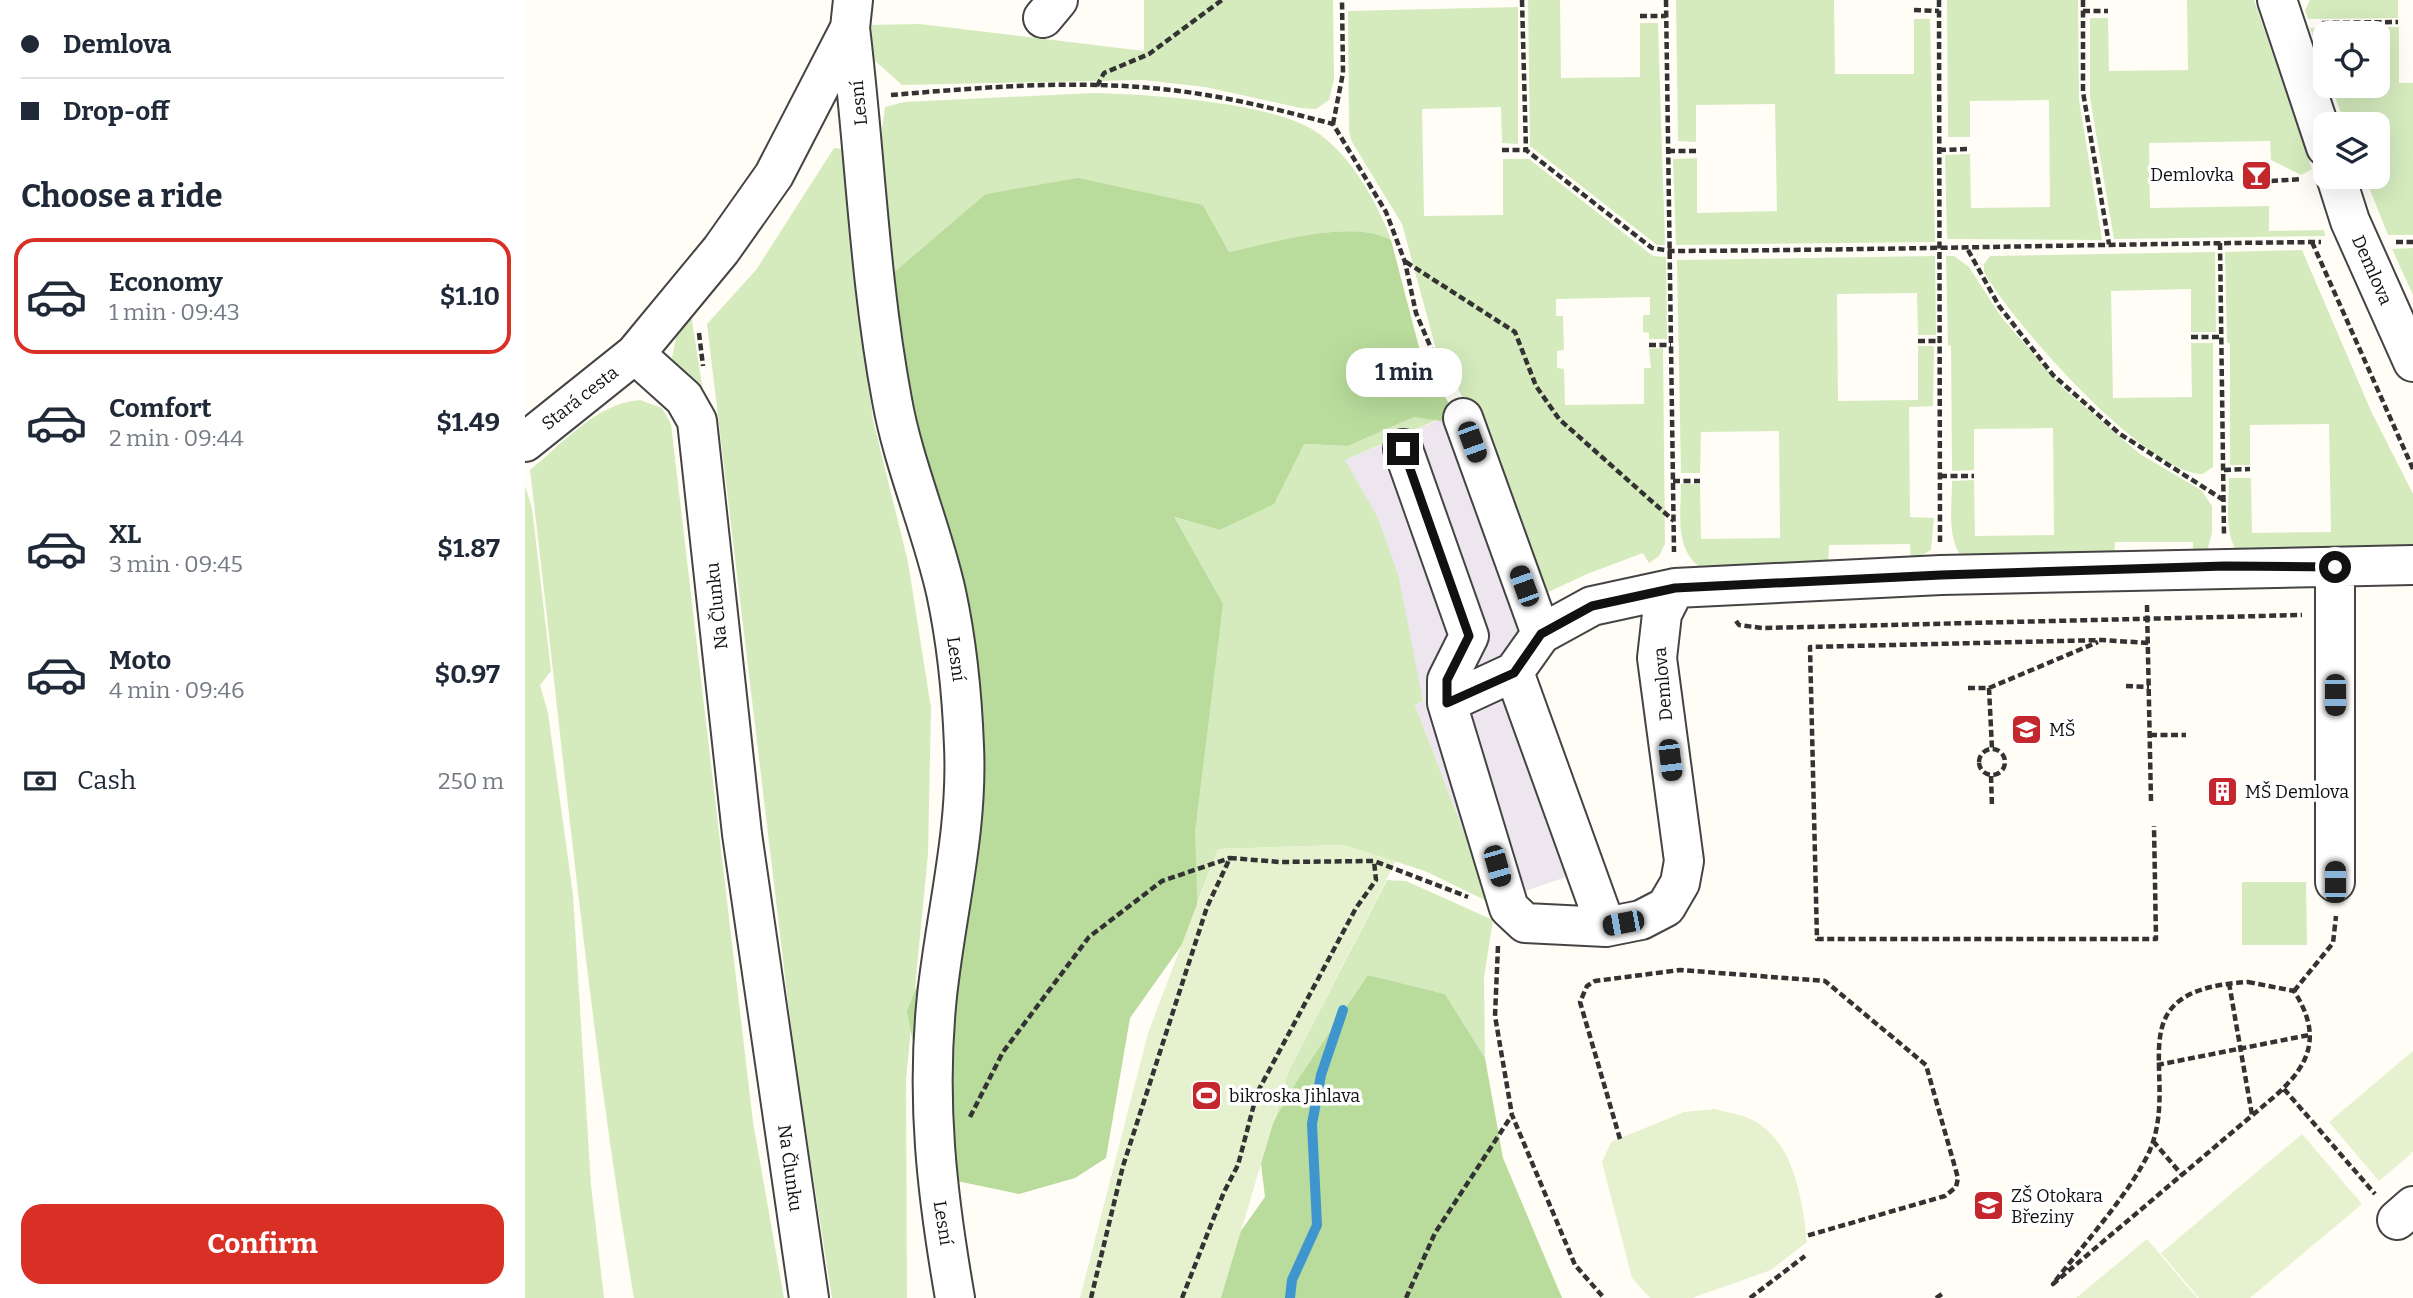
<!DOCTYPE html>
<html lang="en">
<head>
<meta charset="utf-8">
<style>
	:root { --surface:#fff; --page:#f2f2f3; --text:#1f2937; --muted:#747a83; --line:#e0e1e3; --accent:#d93025 }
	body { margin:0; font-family:Bitter,serif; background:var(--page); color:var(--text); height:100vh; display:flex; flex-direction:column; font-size:26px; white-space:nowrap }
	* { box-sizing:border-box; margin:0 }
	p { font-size:23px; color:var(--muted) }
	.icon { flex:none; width:38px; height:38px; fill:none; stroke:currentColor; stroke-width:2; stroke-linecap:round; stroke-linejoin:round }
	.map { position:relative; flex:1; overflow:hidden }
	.drawer { display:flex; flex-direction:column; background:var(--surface); width:525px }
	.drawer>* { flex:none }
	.banner { display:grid; align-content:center; height:154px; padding:0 21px; background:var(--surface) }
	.tools { position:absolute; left:1788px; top:21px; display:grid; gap:14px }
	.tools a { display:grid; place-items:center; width:77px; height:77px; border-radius:14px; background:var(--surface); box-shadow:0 7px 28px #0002; font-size:35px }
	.end { position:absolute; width:32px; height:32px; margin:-16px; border:9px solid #111; background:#fff; box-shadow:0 0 0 4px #fff }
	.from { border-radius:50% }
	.bubble { position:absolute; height:49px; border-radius:21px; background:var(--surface); box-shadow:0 7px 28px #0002; font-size:23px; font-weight:700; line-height:49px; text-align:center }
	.car { position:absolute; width:21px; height:42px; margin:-21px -10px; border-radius:9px; box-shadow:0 0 5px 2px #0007; background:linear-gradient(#222 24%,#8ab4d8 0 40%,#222 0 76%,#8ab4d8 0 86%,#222 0) }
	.banner b { display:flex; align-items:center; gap:24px; height:66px; font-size:26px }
	.banner b+b { border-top:2px solid var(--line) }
	.banner i { width:18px; height:18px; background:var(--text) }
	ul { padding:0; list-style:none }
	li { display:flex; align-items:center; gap:21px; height:116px; margin:0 14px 10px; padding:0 7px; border:4px solid transparent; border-radius:21px }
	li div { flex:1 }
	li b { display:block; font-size:26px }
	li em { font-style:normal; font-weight:700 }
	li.current { border-color:var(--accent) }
	li>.icon { width:63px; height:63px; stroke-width:1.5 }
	h2 { padding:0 21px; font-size:32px; line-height:84px }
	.pay { display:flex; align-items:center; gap:18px; height:77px; padding:0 21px; font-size:26px }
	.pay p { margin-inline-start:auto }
	.button { display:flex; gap:14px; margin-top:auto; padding:14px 21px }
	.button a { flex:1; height:80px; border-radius:21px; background:var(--accent); color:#fff; font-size:28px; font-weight:700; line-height:80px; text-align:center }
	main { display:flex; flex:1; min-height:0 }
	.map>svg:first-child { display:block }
	.industrial { fill:#eee6ef }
	.green { fill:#d5ebbd }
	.forest { fill:#b9dc9c }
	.pitch { fill:#e6f2cf }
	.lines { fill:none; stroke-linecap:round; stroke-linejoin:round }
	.stream { stroke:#3f96cf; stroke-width:10 }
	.minor-casing { stroke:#444; stroke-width:42 }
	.path { stroke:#333; stroke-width:4.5; stroke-dasharray:7 3.5; stroke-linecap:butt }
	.minor { stroke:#fff; stroke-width:38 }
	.route { stroke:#111; stroke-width:9 }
	.labels { text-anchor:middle; stroke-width:7; stroke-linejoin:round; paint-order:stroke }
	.street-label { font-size:18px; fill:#111; stroke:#fff }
	.poi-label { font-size:18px; fill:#111; stroke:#fff; text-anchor:start }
</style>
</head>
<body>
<main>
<section class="drawer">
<div class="banner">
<b><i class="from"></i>Demlova</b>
<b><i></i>Drop-off</b>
</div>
<h2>Choose a ride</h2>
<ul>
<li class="current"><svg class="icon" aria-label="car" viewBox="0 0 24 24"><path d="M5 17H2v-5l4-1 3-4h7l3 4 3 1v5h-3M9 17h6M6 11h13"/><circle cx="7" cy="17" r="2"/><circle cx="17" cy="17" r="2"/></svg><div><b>Economy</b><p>1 min · 09:43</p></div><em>$1.10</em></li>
<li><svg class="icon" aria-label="car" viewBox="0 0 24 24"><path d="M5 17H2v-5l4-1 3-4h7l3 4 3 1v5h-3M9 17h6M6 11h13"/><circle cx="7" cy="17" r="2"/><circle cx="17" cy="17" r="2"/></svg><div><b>Comfort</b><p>2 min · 09:44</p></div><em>$1.49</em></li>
<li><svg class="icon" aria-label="car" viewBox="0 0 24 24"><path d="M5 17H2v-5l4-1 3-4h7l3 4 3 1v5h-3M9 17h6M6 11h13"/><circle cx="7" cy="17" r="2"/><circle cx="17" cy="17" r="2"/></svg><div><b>XL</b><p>3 min · 09:45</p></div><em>$1.87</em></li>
<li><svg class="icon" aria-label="car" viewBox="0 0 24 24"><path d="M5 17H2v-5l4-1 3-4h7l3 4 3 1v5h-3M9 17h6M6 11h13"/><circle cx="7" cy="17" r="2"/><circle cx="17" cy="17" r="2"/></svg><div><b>Moto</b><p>4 min · 09:46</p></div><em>$0.97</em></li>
</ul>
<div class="pay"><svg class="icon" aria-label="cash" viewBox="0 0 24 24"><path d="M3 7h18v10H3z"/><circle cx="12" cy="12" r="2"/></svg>Cash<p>250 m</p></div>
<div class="button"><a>Confirm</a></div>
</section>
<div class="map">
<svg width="1888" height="1298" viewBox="0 0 1888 1298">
	<rect width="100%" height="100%" fill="#fffdf5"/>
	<path class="industrial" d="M 921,417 L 1020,620 L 980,670 L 1044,876 L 966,903 L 890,705 L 898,701 L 820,460 Z"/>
	<path class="green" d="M 619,0 L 808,0 L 809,79 L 804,100 L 791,109 L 776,108 L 680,87 L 618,80 L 377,85 L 349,60 L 344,25 L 395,24 L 619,51 Z
		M 1003,0 L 1035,0 L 1036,78 L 1115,77 L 1115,23 L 1133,23 L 1140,245 L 1132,245 L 1005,146 Z
		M 1151,0 L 1309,0 L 1310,74 L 1389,74 L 1389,19 L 1405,19 L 1410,242 L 1151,245 L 1148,159 L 1172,158 L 1172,213 L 1252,211 L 1250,104 L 1171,105 L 1171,142 L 1153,141 Z
		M 1422,0 L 1553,0 L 1554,100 L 1577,240 L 1422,239 L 1420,155 L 1445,154 L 1446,208 L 1525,207 L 1524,100 L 1445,101 L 1445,137 L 1423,137 Z
		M 1662,0 L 1729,0 L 1787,169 L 1776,175 L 1746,160 L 1745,141 L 1624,143 L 1625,208 L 1744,206 L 1744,231 L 1799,230 L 1800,236 L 1589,239 L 1565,98 L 1565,18 L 1583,18 L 1584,71 L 1663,70 Z
		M 1785,0 L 1873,0 L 1873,18 L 1783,19 L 1780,10 Z
		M 993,7 L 993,144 L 977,143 L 976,107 L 897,109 L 899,216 L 978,215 L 978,159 L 1004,159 L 1128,256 L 1141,257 L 1142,339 L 1124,339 L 1124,333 L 1118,332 L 1118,315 L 1125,315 L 1125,297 L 1031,299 L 1031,316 L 1038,316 L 1039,350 L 1032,351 L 1032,368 L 1039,369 L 1040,405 L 1119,404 L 1119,368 L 1126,368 L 1124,349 L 1138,348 L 1140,544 L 1134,556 L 1124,563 L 1118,553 L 1062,574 L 1015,596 L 949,418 L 911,349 L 877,224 L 827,142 L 824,132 L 823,11 Z
		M 1874,27 L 1874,83 L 1888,83 L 1888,235 L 1863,235 L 1840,177 L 1853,177 L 1853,124 L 1820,124 L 1806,86 L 1853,86 L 1853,33 L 1801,33 L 1801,71 L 1785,28 Z
		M 568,93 C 623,94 744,102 790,131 C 825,154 852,201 866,240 C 827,218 746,243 704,252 L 678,205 L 353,286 L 348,195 L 360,107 L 379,102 Z
		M 309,148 L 327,150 L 334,294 L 348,420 L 383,562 L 406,708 L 403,854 L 381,1080 L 382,1298 L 307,1298 L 271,1068 L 182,324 L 231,270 Z
		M 1888,248 L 1888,295 L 1867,249 Z
		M 1777,250 L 1846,411 L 1888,494 L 1888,562 L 1715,556 C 1698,535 1704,504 1704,478 L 1726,478 L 1727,533 L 1806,532 L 1804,424 L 1725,425 L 1725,465 L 1705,465 L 1705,343 L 1702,343 L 1700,252 Z
		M 1690,252 L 1691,332 L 1666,332 L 1666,289 L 1586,291 L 1588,398 L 1667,397 L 1666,343 L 1688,343 L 1688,467 L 1678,474 C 1621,474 1487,322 1459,272 L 1459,264 L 1465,256 Z
		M 1410,256 L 1411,335 L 1393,335 L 1392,293 L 1312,294 L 1313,401 L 1393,400 L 1393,346 L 1409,346 L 1408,406 L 1384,407 L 1385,517 L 1409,518 L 1406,550 L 1386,561 L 1385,544 L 1304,545 L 1303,569 L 1176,568 C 1149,549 1156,513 1156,484 L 1175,484 L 1176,539 L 1255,538 L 1254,431 L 1176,432 L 1175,473 L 1156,473 L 1152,260 Z
		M 1421,256 L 1429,256 L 1444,267 L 1477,318 L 1539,389 L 1615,454 L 1676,490 L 1687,506 L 1687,532 L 1683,548 L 1668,565 L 1668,542 L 1590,542 L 1589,566 L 1439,560 C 1421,539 1427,507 1427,481 L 1449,480 L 1450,536 L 1529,535 L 1528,428 L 1449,429 L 1449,470 L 1427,471 L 1426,346 L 1423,345 Z
		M 166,314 L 179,398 L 147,358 L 153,327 Z
		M 115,400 L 137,408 L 146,424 L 228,1122 L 259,1298 L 109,1298 C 63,1024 38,746 5,470 C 37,444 72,403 115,400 Z
		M 889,417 L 912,420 L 820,460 L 852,516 L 873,574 L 898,701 L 890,705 L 966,903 L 900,871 L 818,845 L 693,849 L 672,903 L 648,517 L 695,530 L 749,503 L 778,444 L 823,446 Z
		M 0,486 L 7,508 L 26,671 L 15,685 L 23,713 L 48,895 L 66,1185 L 79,1298 L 0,1298 Z
		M 862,880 L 881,881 L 968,920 L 959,978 L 960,1058 L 920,994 L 843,975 L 749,1122 L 764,1070 Z
		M 1717,882 L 1781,882 L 1782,945 L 1717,945 Z"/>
	<path class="forest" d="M 553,178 L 678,205 L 704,252 C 746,243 827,218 866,240 L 895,351 L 935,424 L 889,417 L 823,446 L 779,444 L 749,504 L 695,530 L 649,517 L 698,604 L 670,832 L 673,922 L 605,1018 L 581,1158 L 550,1178 L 494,1194 L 422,1179 L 411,1165 L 382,1011 L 442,855 L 402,575 L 349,417 L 342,360 L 353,286 L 461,194 Z
		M 843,975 L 920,994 L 960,1058 L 978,1158 L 1037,1298 L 689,1298 L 696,1259 L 740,1197 L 734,1147 L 774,1078 Z"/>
	<path class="pitch" d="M 818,845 L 871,861 L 764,1070 L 696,1298 L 555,1298 L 623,1033 L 693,849 Z
		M 1888,1051 L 1888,1152 L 1854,1181 L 1804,1122 Z
		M 1190,1109 C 1200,1112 1211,1114 1221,1117 C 1269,1136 1277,1198 1282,1242 L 1246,1270 L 1167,1298 L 1125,1298 L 1107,1278 L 1077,1162 L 1086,1142 L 1159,1112 Z
		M 1777,1134 L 1837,1204 L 1725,1298 L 1674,1298 L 1636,1253 Z
		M 1622,1239 L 1672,1298 L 1551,1298 Z"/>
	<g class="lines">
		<path class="stream" d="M 765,1298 L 767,1280 L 792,1225 L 787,1124 L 796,1075 L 818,1010"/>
		<defs>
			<path id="minor" d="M 1752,0 L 1801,147
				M 518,18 L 533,0
				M 325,28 C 340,151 344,277 367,400 C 378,463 407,529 421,592 C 432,643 437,694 439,746 C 443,831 421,912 412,996 C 401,1101 412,1195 430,1298
				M 1811,177 L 1825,221 L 1888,362
				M 110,354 L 159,398 L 172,421 L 217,834 L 284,1298
				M 938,418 L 1016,634
				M 0,442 L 110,354 L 196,250 L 249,175 L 325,28 L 328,0
				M 878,449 L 944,636 L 922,680 L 922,703 L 984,908 L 1000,923 L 1081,927 L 1116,920 L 1141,907 L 1155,883 L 1159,861 L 1132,658 L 1137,614 L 1150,588
				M 1810,567 L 1810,882
				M 989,672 L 1081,927
				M 922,703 L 989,672 L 1016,634 L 1067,606 L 1150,588 L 1416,575 L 1888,565
				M 1872,1220 L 1888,1206"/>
		</defs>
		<use href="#minor" class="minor-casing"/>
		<path class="path" d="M 997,0 L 1001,150
			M 1141,0 L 1149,552
			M 1414,0 L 1415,542
			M 1558,0 L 1558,92 L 1584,244
			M 1389,10 L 1414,11
			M 1558,11 L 1583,11
			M 1115,16 L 1141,16
			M 1797,23 L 1873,22
			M 572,86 L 579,73 L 624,54 L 697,0
			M 366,95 C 451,88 540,80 626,88 C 688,93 748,108 808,124 L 861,212 L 880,262 L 891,313 L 923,388
			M 808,124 L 818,73 L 817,0
			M 977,150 L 1001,150 L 1127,248 L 1145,251 C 1362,250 1579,244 1796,242
			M 1414,150 L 1445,149
			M 1143,151 L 1172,151
			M 1746,181 L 1777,179
			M 1787,242 L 1888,469
			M 1871,242 L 1888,242
			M 1695,243 L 1699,536
			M 1443,250 L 1474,306 L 1528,375 L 1595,434 L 1697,499
			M 881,262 L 990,332 L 1011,386 L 1034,419 L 1149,521
			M 174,333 L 178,366
			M 1666,337 L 1697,337
			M 1393,341 L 1415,341
			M 1124,345 L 1146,345
			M 1699,470 L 1725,469
			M 1415,476 L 1449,476
			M 1148,481 L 1175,481
			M 1622,605 L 1626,802
			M 1211,621 L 1214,625 L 1237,628 L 1777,615
			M 1623,643 L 1577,640 L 1285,647 L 1292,939 L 1631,939 L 1629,826
			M 1601,686 L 1624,687
			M 1443,688 L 1464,688 L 1573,642
			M 1464,688 L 1467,749
			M 1625,735 L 1661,735
			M1454 762a13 13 0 1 1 26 0a13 13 0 1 1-26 0Z
			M 1466,776 L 1467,807
			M 973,946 L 970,1016 L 987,1115 L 1050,1265 L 1079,1298
			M 1723,982 L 1769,991 C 1797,1035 1786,1064 1750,1096 L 1528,1284 C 1557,1246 1607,1191 1625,1150 C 1657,1073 1586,990 1723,982 Z
			M 1704,983 L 1727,1115
			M 1769,991 L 1808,943 L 1811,916
			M 1632,1065 L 1784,1035
			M 1759,1089 L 1850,1194
			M 445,1117 L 478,1052 L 564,937 L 637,881 L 705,858
			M 1095,1139 L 1055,1002 L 1062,986 L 1070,981 L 1155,970 L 1300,981 L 1401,1065 L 1433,1178 L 1431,1187 L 1420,1196 L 1281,1236
			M 1628,1141 L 1657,1175
			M 566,1298 L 598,1166 L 682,907 L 705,858 L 755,862 L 849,861 L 943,897
			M 657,1298 L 699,1192 L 713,1165 L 732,1093 L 831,908 L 851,880 L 849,861
			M 881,1298 L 910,1233 L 987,1115
			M 1225,1298 L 1280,1256
			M 1411,1298 L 1417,1294"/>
		<use href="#minor" class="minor"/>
	</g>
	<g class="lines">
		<path class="route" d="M 878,449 L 944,636 L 922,680 L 922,703 L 989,673 L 1016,634 L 1067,606 L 1150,588 L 1416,575 L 1700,566 L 1810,567"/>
	</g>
	<defs>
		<symbol id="bar-square" viewBox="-11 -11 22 22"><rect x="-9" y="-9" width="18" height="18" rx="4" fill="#c4262e" stroke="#fff"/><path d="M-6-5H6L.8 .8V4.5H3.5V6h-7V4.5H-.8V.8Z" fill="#fff"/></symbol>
		<symbol id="school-square" viewBox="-11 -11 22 22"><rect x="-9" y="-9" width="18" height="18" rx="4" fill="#c4262e" stroke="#fff"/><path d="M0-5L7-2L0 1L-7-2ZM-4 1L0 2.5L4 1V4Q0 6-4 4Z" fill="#fff"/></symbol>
		<symbol id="building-square" viewBox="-11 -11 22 22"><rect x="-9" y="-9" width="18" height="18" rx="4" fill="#c4262e" stroke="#fff"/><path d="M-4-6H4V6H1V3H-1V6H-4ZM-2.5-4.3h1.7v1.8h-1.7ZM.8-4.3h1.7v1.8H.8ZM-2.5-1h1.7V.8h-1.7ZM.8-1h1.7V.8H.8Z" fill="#fff"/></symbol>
		<symbol id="stadium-square" viewBox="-11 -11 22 22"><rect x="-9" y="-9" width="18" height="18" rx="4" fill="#c4262e" stroke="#fff"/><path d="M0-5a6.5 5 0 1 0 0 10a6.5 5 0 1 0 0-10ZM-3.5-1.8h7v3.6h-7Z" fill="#fff"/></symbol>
	</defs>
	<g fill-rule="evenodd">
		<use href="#bar-square" x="1714" y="158" width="35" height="35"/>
		<use href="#school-square" x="1484" y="712" width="35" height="35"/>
		<use href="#building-square" x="1680" y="774" width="35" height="35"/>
		<use href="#stadium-square" x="664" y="1078" width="35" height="35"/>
		<use href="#school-square" x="1446" y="1188" width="35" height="35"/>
	</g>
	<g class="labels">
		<g class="street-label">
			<text transform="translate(334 103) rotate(-96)" y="6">Lesní</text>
			<text transform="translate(1847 270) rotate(66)" y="6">Demlova</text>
			<text transform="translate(55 398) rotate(-38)" y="6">Stará cesta</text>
			<text transform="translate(192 606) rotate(-96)" y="6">Na Člunku</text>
			<text transform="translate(431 659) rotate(82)" y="6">Lesní</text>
			<text transform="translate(1138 684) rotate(-95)" y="6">Demlova</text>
			<text transform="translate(265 1168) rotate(82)" y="6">Na Člunku</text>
			<text transform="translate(418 1223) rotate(81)" y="6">Lesní</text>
		</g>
		<g class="poi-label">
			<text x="1709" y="181" text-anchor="end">Demlovka</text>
			<text x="1524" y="736">MŠ</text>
			<text x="1720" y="798">MŠ Demlova</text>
			<text x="704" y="1102">bikroska Jihlava</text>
			<text x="1486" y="1202">ZŠ Otokara<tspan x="1486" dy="21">Březiny</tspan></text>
		</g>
	</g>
</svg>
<div class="tools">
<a><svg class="icon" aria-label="locate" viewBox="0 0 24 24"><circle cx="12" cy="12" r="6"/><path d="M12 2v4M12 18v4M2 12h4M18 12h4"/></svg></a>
<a><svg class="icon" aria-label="layers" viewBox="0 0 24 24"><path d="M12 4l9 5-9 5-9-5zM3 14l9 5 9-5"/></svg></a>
</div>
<i class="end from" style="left:1810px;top:567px"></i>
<i class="end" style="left:878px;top:449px"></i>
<div class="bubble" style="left:821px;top:348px;width:116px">1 min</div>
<i class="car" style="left:947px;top:442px;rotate:160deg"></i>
<i class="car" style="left:999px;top:586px;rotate:340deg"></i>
<i class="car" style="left:1810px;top:695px;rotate:180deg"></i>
<i class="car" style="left:1145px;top:760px;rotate:173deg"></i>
<i class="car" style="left:972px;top:866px;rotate:164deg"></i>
<i class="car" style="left:1810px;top:882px;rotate:0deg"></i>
<i class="car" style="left:1098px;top:923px;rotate:259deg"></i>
</div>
</main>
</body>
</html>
